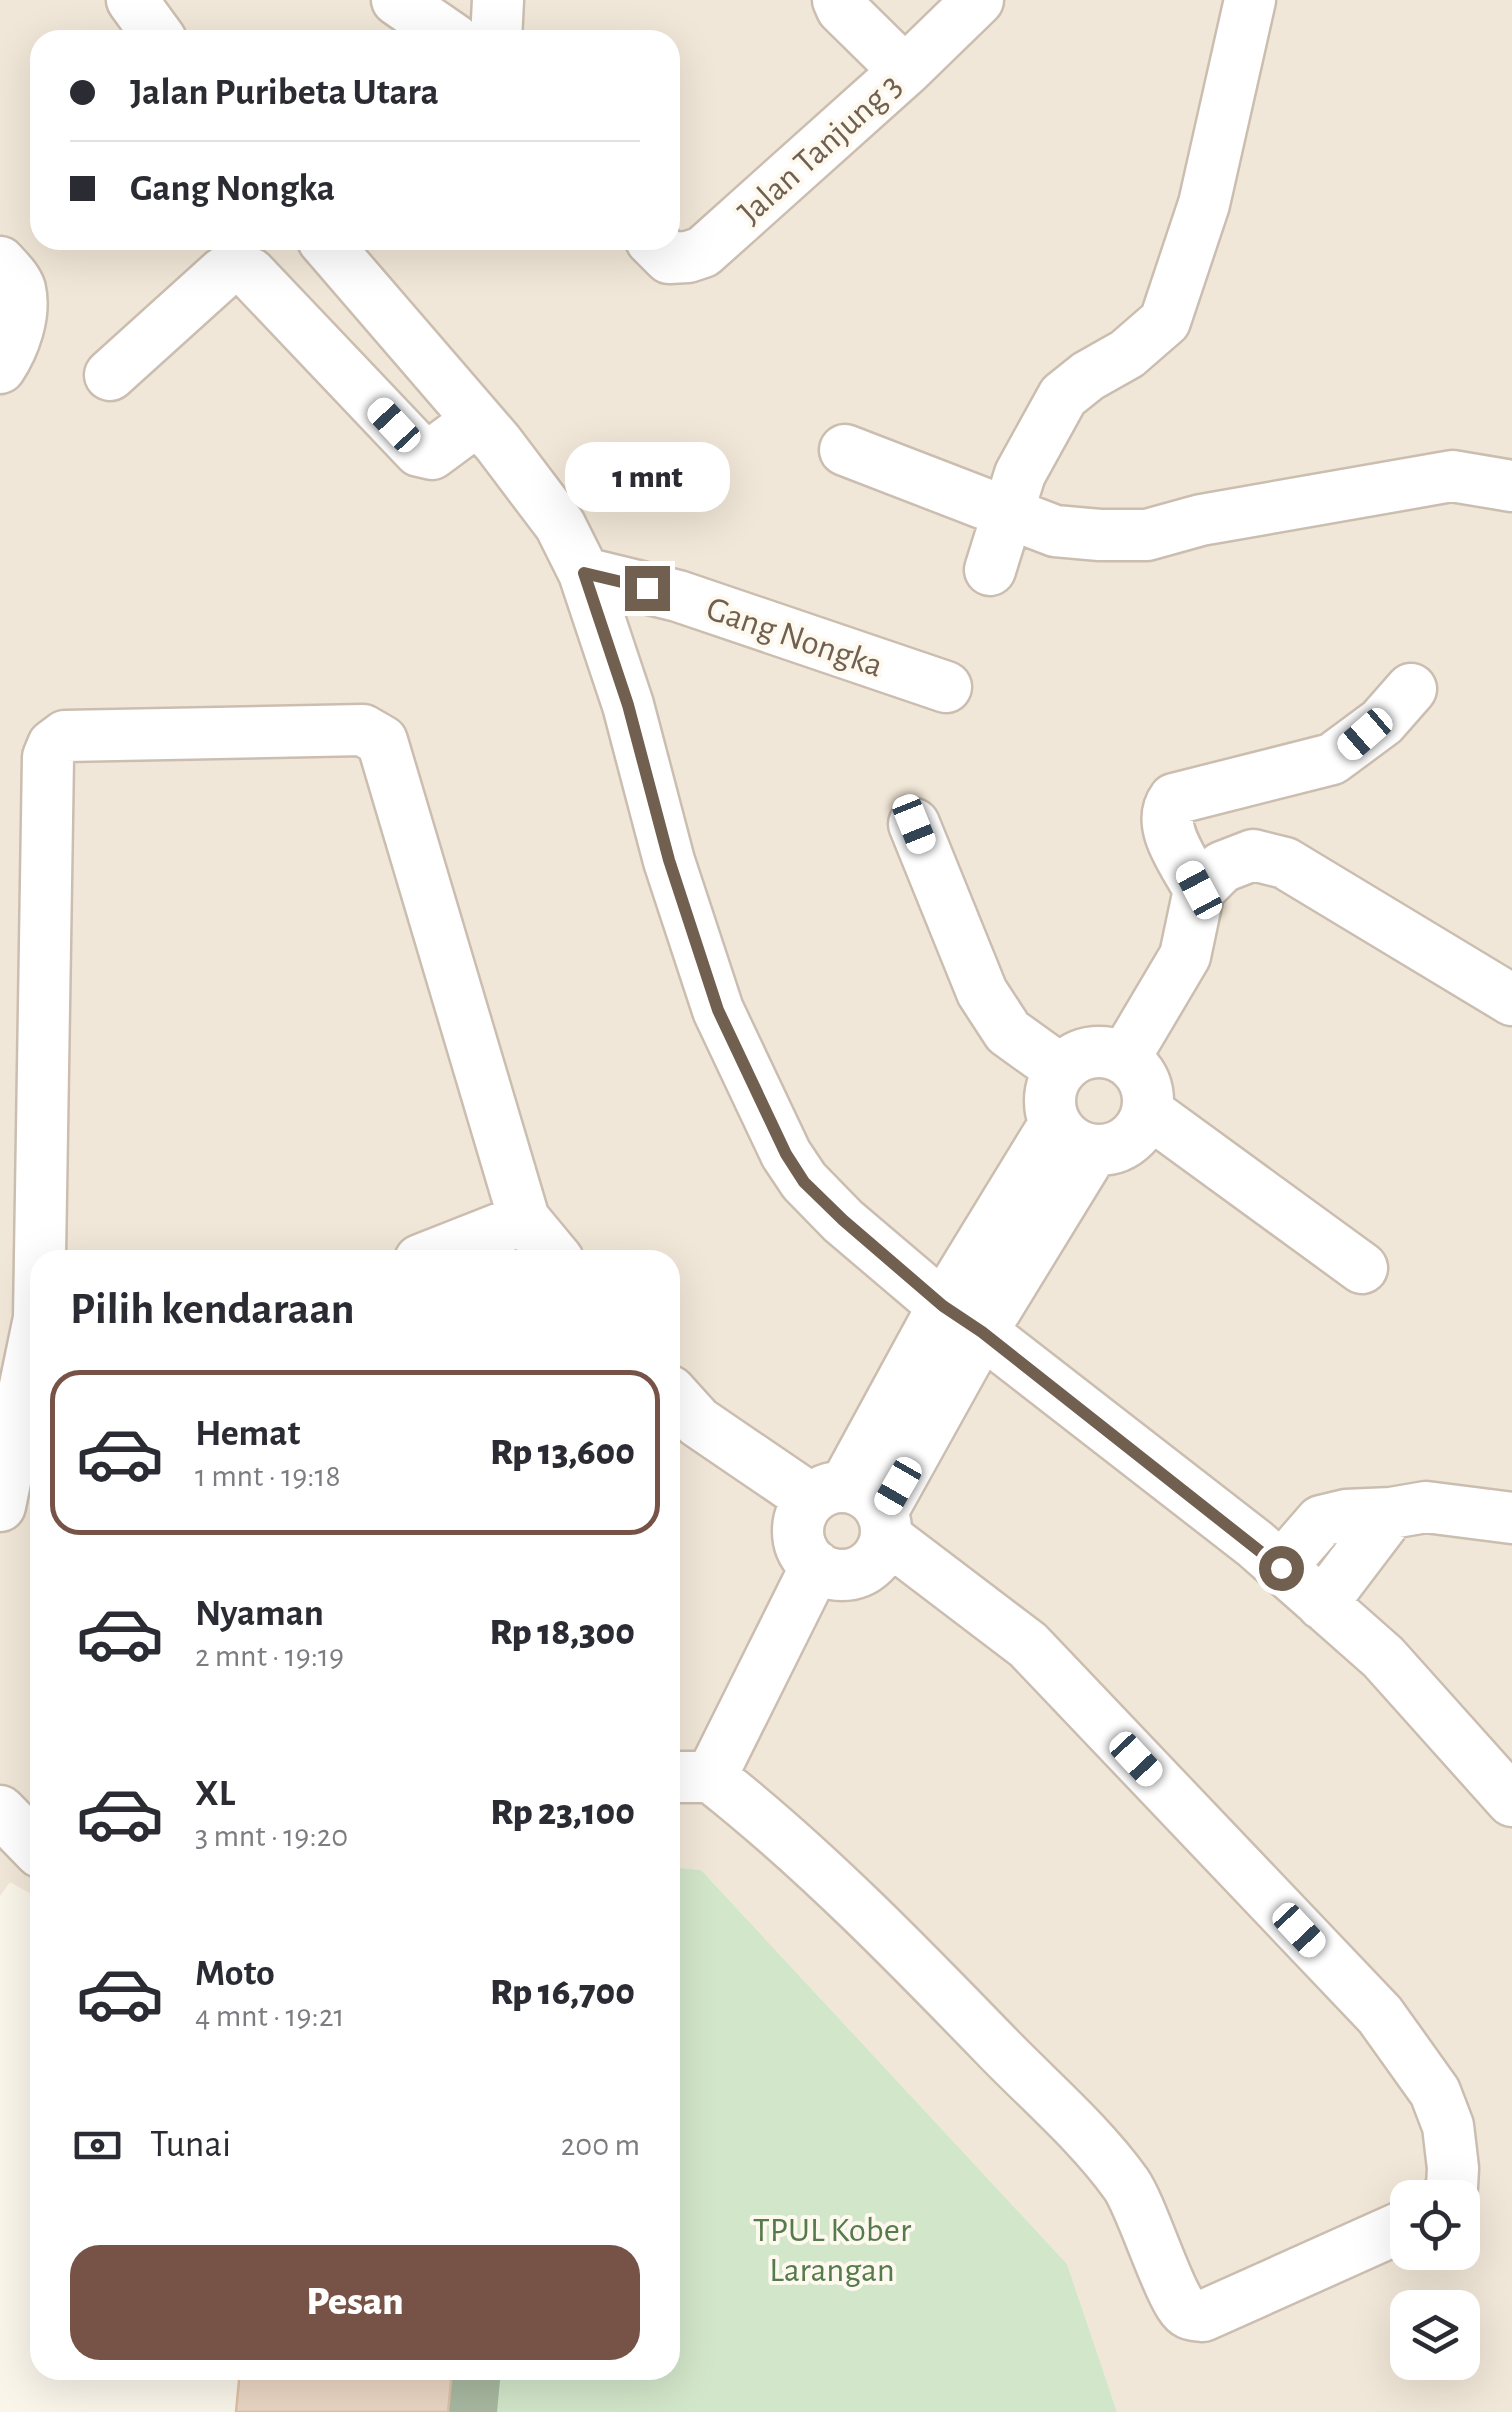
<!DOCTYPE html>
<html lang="id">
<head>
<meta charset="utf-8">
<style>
	:root { --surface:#fff; --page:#f2f2f3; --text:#2b2b33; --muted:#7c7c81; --line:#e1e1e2; --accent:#775246 }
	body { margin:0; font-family:"Alegreya Sans",sans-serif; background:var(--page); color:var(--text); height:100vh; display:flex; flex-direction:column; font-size:38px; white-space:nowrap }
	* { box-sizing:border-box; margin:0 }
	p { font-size:32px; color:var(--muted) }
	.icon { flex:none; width:55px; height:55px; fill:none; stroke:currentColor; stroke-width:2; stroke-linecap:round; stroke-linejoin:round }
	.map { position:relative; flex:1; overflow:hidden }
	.details { position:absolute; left:30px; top:1250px; width:650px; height:1130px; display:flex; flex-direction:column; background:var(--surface); border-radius:30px; box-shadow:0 10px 40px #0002 }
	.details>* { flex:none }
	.guide { position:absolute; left:30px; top:30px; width:650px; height:220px; border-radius:30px; box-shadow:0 10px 40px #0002; display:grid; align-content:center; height:220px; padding:0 40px; background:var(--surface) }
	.tools { position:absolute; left:1390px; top:2180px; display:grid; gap:20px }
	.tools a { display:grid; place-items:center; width:90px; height:90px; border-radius:20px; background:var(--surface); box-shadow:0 10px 40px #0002; font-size:50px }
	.end { position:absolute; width:45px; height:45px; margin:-22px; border:12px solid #715f4f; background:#fff; box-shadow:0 0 0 5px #fff }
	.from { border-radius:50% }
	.bubble { position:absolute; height:70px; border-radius:30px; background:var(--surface); box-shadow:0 10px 40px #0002; font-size:32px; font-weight:800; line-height:70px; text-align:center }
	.car { position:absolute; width:30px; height:60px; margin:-30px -15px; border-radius:12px; box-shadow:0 0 8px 2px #0007; background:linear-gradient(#fff 24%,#345 0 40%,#fff 0 76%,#345 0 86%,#fff 0) }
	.guide b { display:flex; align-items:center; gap:35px; height:95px; font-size:38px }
	.guide b+b { border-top:2px solid var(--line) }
	.guide i { width:25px; height:25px; background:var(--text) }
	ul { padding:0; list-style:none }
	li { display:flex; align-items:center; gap:30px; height:165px; margin:0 20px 15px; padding:0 20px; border:5px solid transparent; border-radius:30px }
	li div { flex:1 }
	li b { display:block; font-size:38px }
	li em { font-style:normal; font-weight:800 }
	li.current { border-color:var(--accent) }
	li>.icon { width:90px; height:90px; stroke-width:1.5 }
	h2 { padding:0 40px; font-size:45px; line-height:120px }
	.pay { display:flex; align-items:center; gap:25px; height:110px; padding:0 40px; font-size:38px }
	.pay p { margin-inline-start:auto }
	.button { display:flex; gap:20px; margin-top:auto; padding:20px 40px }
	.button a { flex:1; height:115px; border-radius:30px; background:var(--accent); color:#fff; font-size:40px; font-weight:800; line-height:115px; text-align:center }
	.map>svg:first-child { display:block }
	.residential { fill:#f1e7d8; fill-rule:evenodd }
	.green { fill:#d2e6c9 }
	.shadow { fill:#0003 }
	.building { fill:#ead5c2; stroke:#ddc0a6; stroke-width:2.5 }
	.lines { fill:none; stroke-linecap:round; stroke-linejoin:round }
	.minor-casing { stroke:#cbbeb0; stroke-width:55 }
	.minor { stroke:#fff; stroke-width:50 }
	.route { stroke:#715f4f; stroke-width:12 }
	.labels { text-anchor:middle; stroke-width:8; stroke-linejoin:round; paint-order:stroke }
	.street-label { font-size:35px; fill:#715f4f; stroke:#fdf9ef }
	.park-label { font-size:35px; fill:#557b4c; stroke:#fdf9ef }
</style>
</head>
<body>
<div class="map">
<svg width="1512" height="2412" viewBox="0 0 1512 2412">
	<rect width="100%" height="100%" fill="#faf5e9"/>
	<path class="residential" d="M 0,0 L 1512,0 L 1512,2412 L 1117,2412 L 1067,2264 L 701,1870 L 670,1867 L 670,1260 L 40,1260 L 40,1899 L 10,1882 L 0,1896 ZM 40,40 L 670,40 L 670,240 L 40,240 ZM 1408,2198 L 1462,2198 L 1462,2252 L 1408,2252 ZM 1408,2308 L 1462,2308 L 1462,2362 L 1408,2362 Z"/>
	<path class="green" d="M 670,1867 L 701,1870 L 1067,2264 L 1117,2412 L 436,2412 L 440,2370 L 670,2370 Z"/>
	<path class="shadow" d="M 242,2370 L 501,2370 L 497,2412 L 238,2412 Z"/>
	<path class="building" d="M 240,2370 L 452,2370 L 448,2412 L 236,2412 Z"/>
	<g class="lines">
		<defs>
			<path id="minor" d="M 132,0 L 161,40
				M 397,0 L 455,40
				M 838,0 L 842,9 L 905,71
				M 496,40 L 498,0
				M 323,240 L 498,443 L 560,525 L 584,573 L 628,705 L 669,861 L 718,1010 L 786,1154 L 804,1181 L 843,1221 L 943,1306 L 982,1332 L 1255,1544 L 1383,1657 L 1512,1801
				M 651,240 L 669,258 L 688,257 L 703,252 L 905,71 L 978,0
				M 0,262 C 7,270 17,279 20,289 C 26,315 14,347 0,368
				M 110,375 L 224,272 L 236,268 L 250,273 L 419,451 L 432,454 L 478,420
				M 845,450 L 1055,531 L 1100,535 L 1147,535 L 1201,520 L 1452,476 L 1512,486
				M 990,570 L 1020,474 L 1063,396 L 1088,376 L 1127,354 L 1165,321 L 1204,204 L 1250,0
				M 584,573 L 678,596 L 946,687
				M 914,824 L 982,992 L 1008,1032 L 1061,1070
				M 1199,890 C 1186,864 1154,826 1174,799 L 1332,759 L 1382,722 L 1411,689
				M1050 1101a49 49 0 1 1 98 0a49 49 0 1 1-98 0Z
				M 1124,1059 L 1185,956 L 1199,890 L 1222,867 L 1253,855 L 1285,863 L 1512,1000
				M 1148,1112 L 1362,1268
				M 420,1260 L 524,1219
				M 670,1391 L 698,1422 L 811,1499
				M 845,1486 L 943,1306 L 1055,1123
				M798 1531a44 44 0 1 1 88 0a44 44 0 1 1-88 0Z
				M 0,1506 L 39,1318 L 48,757 L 53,745 L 65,736 L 363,730 L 382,741 L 524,1219 L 558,1260
				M 882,1512 L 982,1332 L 1093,1151
				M 886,1537 L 1028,1645 L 1380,2015 L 1435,2092 L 1448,2126 L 1453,2168 L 1452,2187 L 1445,2198
				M 816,1566 L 711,1777 C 813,1857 910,1957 1000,2050 C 1042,2093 1091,2135 1126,2184 C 1143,2208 1172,2306 1188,2313 C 1192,2316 1198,2315 1203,2316 L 1408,2224
				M 1281,1567 L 1321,1521 L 1346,1515 L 1391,1513 L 1426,1507 L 1512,1518
				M 1322,1604 L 1391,1513
				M 670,1777 L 711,1777
				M 0,1811 L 40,1852"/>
		</defs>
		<use href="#minor" class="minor-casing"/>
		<use href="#minor" class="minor"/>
	</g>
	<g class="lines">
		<path class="route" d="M 647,588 L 584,573 L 628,705 L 669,860 L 718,1010 L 786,1154 L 804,1182 L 843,1220 L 943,1306 L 982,1332 L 1281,1568"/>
	</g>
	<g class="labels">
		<g class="street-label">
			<text transform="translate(819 148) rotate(-42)" y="12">Jalan Tanjung 3</text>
			<text transform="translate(795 636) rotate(19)" y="12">Gang Nongka</text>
		</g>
		<g class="park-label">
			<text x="832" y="2241">TPUL Kober<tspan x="832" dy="40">Larangan</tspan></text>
		</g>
	</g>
</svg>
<div class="tools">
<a><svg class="icon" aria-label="locate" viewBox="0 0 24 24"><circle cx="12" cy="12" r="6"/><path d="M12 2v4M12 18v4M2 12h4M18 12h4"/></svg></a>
<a><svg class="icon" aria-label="layers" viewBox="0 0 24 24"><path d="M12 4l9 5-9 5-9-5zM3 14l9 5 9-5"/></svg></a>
</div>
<i class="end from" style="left:1281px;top:1568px"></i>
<i class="end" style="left:647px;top:588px"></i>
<div class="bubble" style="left:565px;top:442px;width:165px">1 mnt</div>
<i class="car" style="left:394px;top:425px;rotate:317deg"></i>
<i class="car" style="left:1365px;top:734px;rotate:229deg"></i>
<i class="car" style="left:914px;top:824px;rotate:158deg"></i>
<i class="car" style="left:1199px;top:890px;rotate:332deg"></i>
<i class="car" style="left:898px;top:1486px;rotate:210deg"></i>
<i class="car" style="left:1136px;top:1759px;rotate:137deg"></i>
<i class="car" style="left:1299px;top:1930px;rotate:137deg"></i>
<div class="guide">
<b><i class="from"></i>Jalan Puribeta Utara</b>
<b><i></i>Gang Nongka</b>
</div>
<section class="details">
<h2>Pilih kendaraan</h2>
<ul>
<li class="current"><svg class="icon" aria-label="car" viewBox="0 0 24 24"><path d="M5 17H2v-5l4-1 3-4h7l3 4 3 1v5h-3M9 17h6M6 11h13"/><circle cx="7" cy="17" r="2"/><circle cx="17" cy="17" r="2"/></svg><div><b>Hemat</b><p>1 mnt · 19:18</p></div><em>Rp 13,600</em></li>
<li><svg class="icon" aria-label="car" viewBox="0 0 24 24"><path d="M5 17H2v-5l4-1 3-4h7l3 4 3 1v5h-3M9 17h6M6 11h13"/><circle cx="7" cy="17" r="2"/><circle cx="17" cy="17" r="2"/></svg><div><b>Nyaman</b><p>2 mnt · 19:19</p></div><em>Rp 18,300</em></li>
<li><svg class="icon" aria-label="car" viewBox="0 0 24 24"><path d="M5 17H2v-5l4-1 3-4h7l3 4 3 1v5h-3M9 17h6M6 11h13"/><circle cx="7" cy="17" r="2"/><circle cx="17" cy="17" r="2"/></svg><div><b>XL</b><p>3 mnt · 19:20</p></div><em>Rp 23,100</em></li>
<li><svg class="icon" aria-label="car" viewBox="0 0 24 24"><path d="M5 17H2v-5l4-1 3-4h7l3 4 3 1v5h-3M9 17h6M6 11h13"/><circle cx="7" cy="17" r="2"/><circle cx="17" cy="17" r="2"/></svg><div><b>Moto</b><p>4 mnt · 19:21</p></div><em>Rp 16,700</em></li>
</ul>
<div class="pay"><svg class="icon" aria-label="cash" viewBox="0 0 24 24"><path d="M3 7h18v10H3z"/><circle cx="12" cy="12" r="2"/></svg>Tunai<p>200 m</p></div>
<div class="button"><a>Pesan</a></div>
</section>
</div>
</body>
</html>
